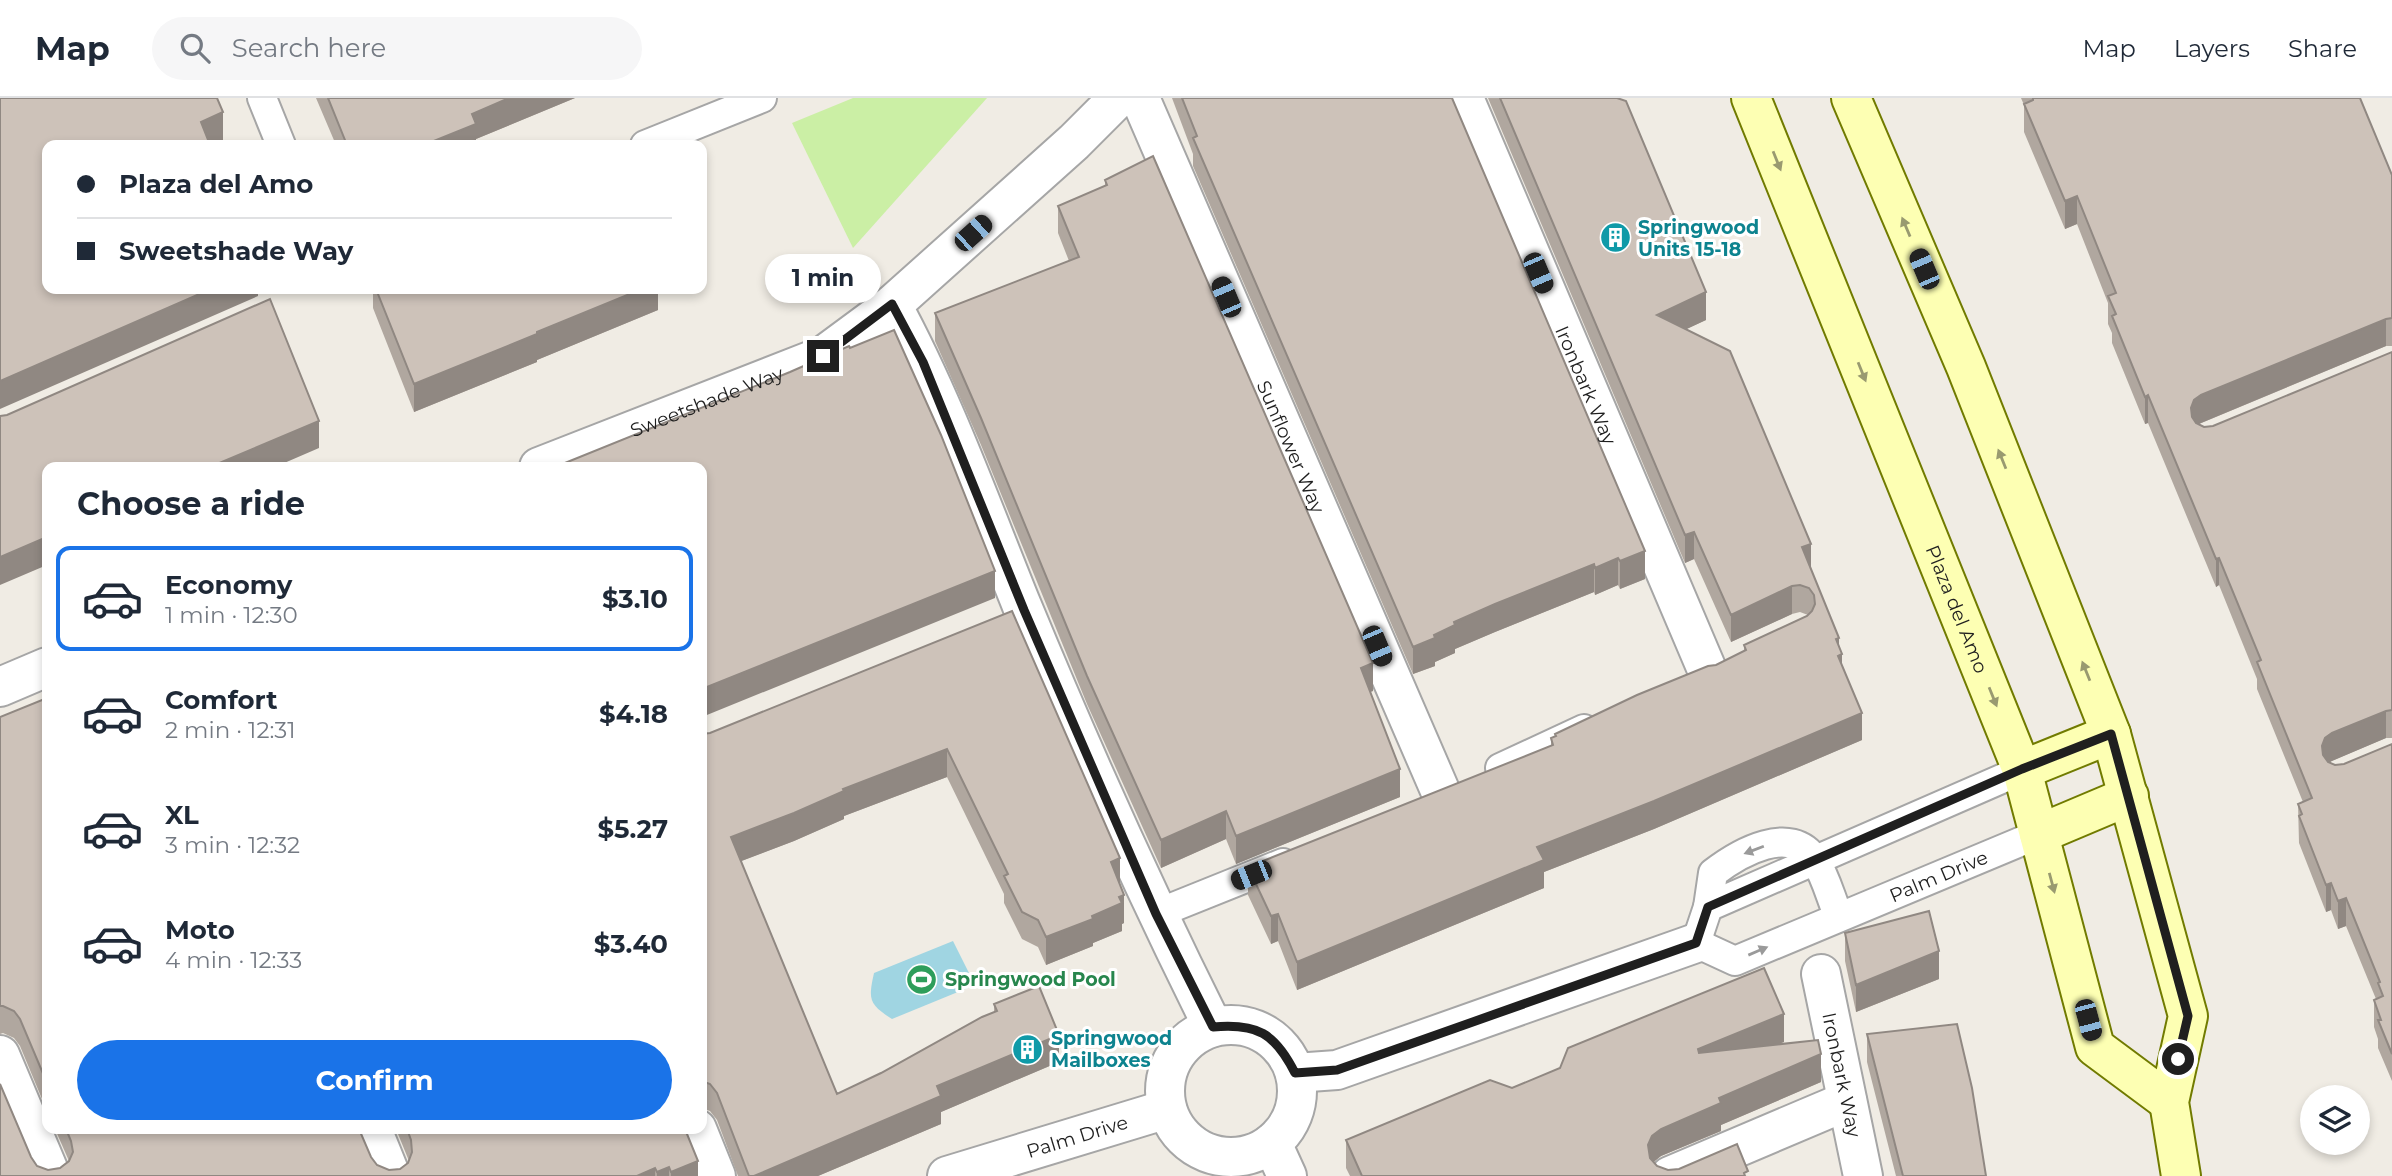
<!DOCTYPE html>
<html lang="en">
<head>
<meta charset="utf-8">
<style>
	:root { --surface:#fff; --page:#f6f6f7; --text:#1f2937; --muted:#747a83; --line:#e0e1e3; --accent:#1a73e8 }
	body { margin:0; font-family:Montserrat,sans-serif; background:var(--page); color:var(--text); height:100vh; display:flex; flex-direction:column; font-size:26px; white-space:nowrap }
	* { box-sizing:border-box; margin:0 }
	p { font-size:23px; color:var(--muted) }
	.icon { flex:none; width:38px; height:38px; fill:none; stroke:currentColor; stroke-width:2; stroke-linecap:round; stroke-linejoin:round }
	.map { position:relative; flex:1; overflow:hidden }
	.sheet { position:absolute; left:42px; top:364px; width:665px; height:672px; display:flex; flex-direction:column; background:var(--surface); border-radius:14px; box-shadow:0 4px 10px #0003 }
	.sheet>* { flex:none }
	.hud { position:absolute; left:42px; top:42px; width:665px; height:154px; border-radius:14px; box-shadow:0 4px 10px #0003; display:grid; align-content:center; height:154px; padding:0 35px; background:var(--surface) }
	.fabs { position:absolute; left:2300px; top:987px; display:grid; gap:14px }
	.fabs a { display:grid; place-items:center; width:70px; height:70px; border-radius:50%; background:var(--surface); box-shadow:0 4px 10px #0003; font-size:35px }
	.end { position:absolute; width:32px; height:32px; margin:-16px; border:9px solid #1f1f1f; background:#fff; box-shadow:0 0 0 4px #fff }
	.from { border-radius:50% }
	.bubble { position:absolute; height:49px; border-radius:24px; background:var(--surface); box-shadow:0 4px 10px #0003; font-size:23px; font-weight:700; line-height:49px; text-align:center }
	.car { position:absolute; width:21px; height:42px; margin:-21px -10px; border-radius:9px; box-shadow:0 0 5px 2px #0007; background:linear-gradient(#222 24%,#8ab4d8 0 40%,#222 0 76%,#8ab4d8 0 86%,#222 0) }
	.hud b { display:flex; align-items:center; gap:24px; height:66px; font-size:26px }
	.hud b+b { border-top:2px solid var(--line) }
	.hud i { width:18px; height:18px; background:var(--text) }
	ul { padding:0; list-style:none }
	li { display:flex; align-items:center; gap:21px; height:105px; margin:0 14px 10px; padding:0 21px; border:4px solid transparent; border-radius:14px }
	li div { flex:1 }
	li b { display:block; font-size:26px }
	li em { font-style:normal; font-weight:700 }
	li.active { border-color:var(--accent) }
	li>.icon { width:63px; height:63px; stroke-width:1.5 }
	h2 { padding:0 35px; font-size:32px; line-height:84px }
	.action { display:flex; gap:14px; margin-top:auto; padding:14px 35px }
	.action a { flex:1; height:80px; border-radius:42px; background:var(--accent); color:#fff; font-size:28px; font-weight:700; line-height:80px; text-align:center }
	header { display:flex; align-items:center; gap:42px; box-sizing:border-box; height:98px; padding:0 35px; background:var(--surface); border-bottom:2px solid var(--line) }
	header strong { font-size:33px }
	nav { display:flex; gap:38px; margin-inline-start:auto; font-size:24px }
	.search { width:490px; height:63px; background:var(--page); display:flex; align-items:center; gap:18px; box-sizing:border-box; padding:0 24px; border-radius:38px; color:var(--muted); font-size:26px }
	.map>svg:first-child { display:block }
	.grass { fill:#cbefa5 }
	.water { fill:#a0d5e2 }
	.lines { fill:none; stroke-linecap:round; stroke-linejoin:round }
	.service-casing { stroke:#a6a6a6; stroke-width:32 }
	.minor-casing { stroke:#a6a6a6; stroke-width:42 }
	.secondary-casing { stroke:#717b00; stroke-width:42 }
	.service { stroke:#fff; stroke-width:28 }
	.minor { stroke:#fff; stroke-width:38 }
	.secondary { stroke:#fdffb3; stroke-width:38 }
	.wall { fill:#b0a79f }
	.shaded-wall { fill:#908882 }
	.building { fill:#cdc2b9; stroke:#908882; stroke-width:2 }
	.oneway { fill:#999a70 }
	.oneway2 { fill:#9a9a9a }
	.route { stroke:#1f1f1f; stroke-width:9 }
	.labels { text-anchor:middle; stroke-width:6; stroke-linejoin:round; paint-order:stroke }
	.culture-label { font-size:19px; font-weight:bold; fill:#0d838f; stroke:#fff; text-anchor:start }
	.street-label { font-size:19px; fill:#1f1f1f; stroke:#fff }
	.leisure-label { font-size:19px; font-weight:bold; fill:#27864d; stroke:#fff; text-anchor:start }
</style>
</head>
<body>
<header>
<strong>Map</strong>
<div class="search"><svg class="icon" aria-label="search" viewBox="0 0 24 24"><circle cx="10" cy="10" r="6"/><path d="M15 15l6 6"/></svg>Search here</div>
<nav><a>Map</a><a>Layers</a><a>Share</a></nav>
</header>
<div class="map">
<svg width="2392" height="1078" viewBox="0 0 2392 1078">
	<rect width="100%" height="100%" fill="#f0ece4"/>
	<path class="grass" d="M 853,0 L 987,0 L 853,150 L 792,25 Z"/>
	<path class="water" d="M 953,843 L 975,887 L 892,921 C 869,906 868,902 874,875 Z"/>
	<g class="lines">
		<defs>
			<g id="service">
				<path d="M 262,0 L 281,47"/>
				<path d="M 645,47 L 762,0"/>
				<path d="M 1500,670 L 1584,631"/>
				<path id="s1" d="M 2022,672 L 1708,809 L 1696,845 L 1735,863 L 2039,736"/>
				<path d="M 1708,809 L 1713,775 C 1739,755 1791,725 1815,762 C 1826,779 1831,801 1839,819"/>
				<path d="M 1156,816 L 1283,765"/>
			</g>
			<g id="minor">
				<path id="s2" d="M 1140,0 L 1442,697"/>
				<path id="s3" d="M 1464,0 L 1708,574"/>
				<path d="M 892,207 C 944,303 981,407 1022,508 C 1081,651 1144,791 1213,929"/>
				<path id="s4" d="M 539,369 L 823,258 L 892,207 L 1074,44 L 1118,0"/>
				<path d="M 0,589 L 47,569"/>
				<path id="s5" d="M 1821,876 L 1863,1078"/>
				<circle cx="1231" cy="993" r="66"/>
				<path d="M 0,957 L 51,1078"/>
				<path d="M 1295,975 L 1337,972 L 1696,845"/>
				<path d="M 372,1031 L 391,1078"/>
				<path d="M 697,1031 L 716,1078"/>
				<path d="M 1272,1045 L 1287,1078"/>
				<path id="s6" d="M 947,1078 L 1167,1011"/>
				<path d="M 1670,1078 L 1847,1003"/>
			</g>
			<g id="secondary">
				<path id="s7" d="M 1751,0 L 2022,672 L 2095,949 L 2169,1004"/>
				<path d="M 1851,0 L 1966,269 L 2111,636 L 2188,918 L 2169,1004 L 2181,1078"/>
				<path d="M 2022,672 L 2111,636"/>
				<path d="M 2039,736 L 2129,698"/>
			</g>
		</defs>
		<use href="#service" class="service-casing"/>
		<use href="#minor" class="minor-casing"/>
		<use href="#secondary" class="secondary-casing"/>
		<use href="#service" class="service"/>
		<use href="#minor" class="minor"/>
		<use href="#secondary" class="secondary"/>
	</g>
	<path class="wall" d="M 316,0 L 575,0 L 476,41 L 476,47 L 336,47 Z
		M 1172,0 L 1452,0 L 1645,481 L 1620,491 L 1618,487 L 1595,497 L 1594,494 L 1495,534 L 1455,551 L 1455,555 L 1435,564 L 1435,568 L 1413,576 L 1193,68 L 1193,56 Z
		M 1488,0 L 1617,0 L 1706,222 L 1686,231 L 1811,472 L 1839,547 L 1842,569 L 1862,642 L 1654,731 L 1544,774 L 1544,790 L 1297,892 L 1278,843 L 1271,846 L 1248,797 L 1248,769 L 1551,648 L 1551,640 L 1555,639 L 1555,636 L 1716,567 L 1744,553 L 1744,547 L 1808,517 L 1800,514 L 1792,516 L 1731,544 L 1694,461 L 1685,465 Z
		M 2021,0 L 2360,0 L 2392,77 L 2392,248 L 2386,248 L 2199,326 L 2204,329 L 2213,328 L 2392,254 L 2392,640 L 2386,640 L 2329,664 L 2335,667 L 2344,666 L 2392,646 L 2392,983 L 2378,950 L 2378,941 L 2374,929 L 2374,902 L 2376,901 L 2346,828 L 2338,831 L 2331,812 L 2326,814 L 2299,745 L 2298,706 L 2303,704 L 2257,591 L 2257,581 L 2219,487 L 2216,489 L 2148,325 L 2145,326 L 2112,245 L 2112,235 L 2108,226 L 2108,205 L 2077,126 L 2065,131 L 2024,34 L 2024,7 Z
		M 1105,82 L 1373,593 L 1370,594 L 1400,699 L 1236,766 L 1226,741 L 1161,770 L 1087,606 L 981,347 L 935,243 L 935,215 L 1069,163 L 1058,135 L 1058,108 L 1105,88 Z
		M 373,191 L 658,191 L 658,212 L 537,262 L 537,264 L 414,314 L 373,210 Z
		M 1012,513 L 1120,787 L 1124,825 L 1122,826 L 1122,833 L 1093,845 L 1093,848 L 1046,867 L 1038,849 L 1022,841 L 1004,805 L 1004,796 L 947,679 L 844,718 L 844,721 L 794,743 L 741,763 L 837,996 L 881,975 L 994,914 L 994,906 L 1059,964 L 941,1014 L 941,1026 L 818,1078 L 738,1078 L 717,1022 L 710,1013 L 702,1010 L 702,636 L 710,635 Z
		M 47,600 L 47,1013 L 20,948 L 14,940 L 3,935 L 0,936 L 0,619 Z
		M 1845,835 L 1939,881 L 1856,914 L 1845,863 Z
		M 1867,936 L 1986,1078 L 1896,1078 L 1867,964 Z
		M 1784,944 L 1777,947 L 1821,984 L 1721,1027 L 1721,1033 L 1661,1058 L 1654,1064 L 1657,1068 L 1668,1072 L 1748,1078 L 1350,1078 L 1346,1070 L 1346,1042 L 1512,990 Z
		M 55,1031 L 359,1031 L 371,1059 L 377,1067 L 389,1072 L 400,1071 L 409,1063 L 396,1031 L 685,1031 L 698,1078 L 0,1078 L 31,1059 L 37,1068 L 48,1072 L 60,1070 L 69,1063 Z"/>
	<path class="shaded-wall" d="M 509,0 L 575,0 L 476,41 L 476,47 L 424,47 L 472,16 Z
		M 223,14 L 223,42 L 210,47 L 201,24 Z
		M 2077,98 L 2077,126 L 2065,131 L 2065,103 Z
		M 211,191 L 258,191 L 258,198 L 0,311 L 0,283 Z
		M 642,191 L 658,191 L 658,212 L 537,262 L 537,264 L 414,314 L 414,286 Z
		M 1706,194 L 1706,222 L 1657,245 L 1657,217 Z
		M 2386,221 L 2386,248 L 2201,325 L 2194,329 L 2191,310 L 2194,302 L 2201,297 Z
		M 2148,297 L 2148,325 L 2145,326 L 2145,299 Z
		M 319,323 L 319,350 L 275,369 L 210,369 Z
		M 1694,434 L 1694,461 L 1685,465 L 1685,437 Z
		M 47,439 L 47,467 L 0,487 L 0,459 Z
		M 1811,446 L 1811,473 L 1802,449 Z
		M 1645,453 L 1645,481 L 1620,491 L 1620,463 Z
		M 1618,460 L 1618,487 L 1595,497 L 1595,470 Z
		M 2219,460 L 2219,487 L 2216,489 L 2216,461 Z
		M 1594,466 L 1594,494 L 1495,534 L 1455,551 L 1455,555 L 1435,564 L 1435,568 L 1413,576 L 1413,549 L 1454,524 L 1495,506 Z
		M 995,473 L 995,500 L 702,619 L 702,591 Z
		M 1792,488 L 1792,516 L 1731,544 L 1731,517 Z
		M 1839,540 L 1839,558 L 1842,556 L 1842,584 L 1838,568 L 1836,541 Z
		M 1373,565 L 1373,593 L 1361,597 L 1361,570 Z
		M 2386,613 L 2386,640 L 2332,663 L 2325,667 L 2322,675 L 2322,648 L 2325,640 L 2332,635 Z
		M 1862,615 L 1862,642 L 1654,731 L 1544,774 L 1544,790 L 1297,892 L 1297,864 L 1537,749 Z
		M 947,651 L 947,679 L 844,718 L 844,721 L 794,743 L 731,767 L 731,739 L 843,691 Z
		M 1400,671 L 1400,699 L 1236,766 L 1236,738 Z
		M 1226,713 L 1226,741 L 1161,770 L 1161,742 Z
		M 1120,760 L 1120,787 L 1111,764 Z
		M 2331,785 L 2331,812 L 2326,814 L 2326,787 Z
		M 1124,797 L 1124,825 L 1122,826 L 1122,833 L 1093,845 L 1093,848 L 1046,867 L 1046,839 L 1092,818 L 1119,799 Z
		M 2346,800 L 2346,828 L 2338,831 L 2338,803 Z
		M 1278,816 L 1278,843 L 1271,846 L 1271,818 Z
		M 1939,853 L 1939,881 L 1856,914 L 1856,887 Z
		M 1784,916 L 1784,944 L 1698,978 L 1698,951 Z
		M 1059,937 L 1059,964 L 941,1014 L 941,1026 L 818,1078 L 754,1078 L 937,988 Z
		M 1821,956 L 1821,984 L 1721,1027 L 1721,1033 L 1661,1058 L 1652,1065 L 1648,1075 L 1648,1047 L 1652,1038 L 1661,1031 L 1719,1000 Z
		M 698,1063 L 698,1078 L 671,1078 L 671,1074 Z
		M 669,1069 L 669,1078 L 657,1078 L 657,1074 Z
		M 655,1070 L 655,1078 L 637,1078 Z"/>
	<path class="building" d="M 0,0 L 217,0 L 223,14 L 201,24 L 210,47 L 47,47 L 47,191 L 211,191 L 0,283 Z
		M 328,0 L 509,0 L 472,16 L 476,26 L 424,47 L 347,47 Z
		M 1182,0 L 1452,0 L 1645,453 L 1620,463 L 1618,460 L 1595,470 L 1594,466 L 1495,506 L 1454,524 L 1455,527 L 1434,537 L 1435,540 L 1413,549 L 1193,40 L 1197,38 Z
		M 1500,0 L 1617,0 L 1626,3 L 1706,194 L 1657,217 L 1730,253 L 1811,446 L 1802,449 L 1839,540 L 1836,541 L 1842,556 L 1838,558 L 1862,615 L 1654,703 L 1537,749 L 1544,762 L 1297,864 L 1278,816 L 1271,818 L 1248,769 L 1553,647 L 1551,640 L 1556,638 L 1555,636 L 1637,597 L 1708,568 L 1716,567 L 1746,552 L 1744,547 L 1807,518 L 1812,513 L 1815,506 L 1814,497 L 1809,490 L 1800,487 L 1792,488 L 1731,517 L 1694,434 L 1685,437 Z
		M 2033,0 L 2360,0 L 2392,77 L 2392,220 L 2386,221 L 2201,297 L 2194,302 L 2191,310 L 2192,319 L 2196,325 L 2204,329 L 2213,328 L 2392,254 L 2392,612 L 2386,613 L 2332,635 L 2325,640 L 2322,648 L 2323,657 L 2328,664 L 2335,667 L 2344,666 L 2392,646 L 2392,956 L 2378,922 L 2381,922 L 2374,902 L 2383,898 L 2378,885 L 2380,884 L 2346,800 L 2338,803 L 2331,785 L 2326,787 L 2299,718 L 2302,716 L 2298,706 L 2312,700 L 2257,564 L 2261,562 L 2219,460 L 2216,461 L 2148,297 L 2145,299 L 2112,218 L 2116,216 L 2108,198 L 2116,195 L 2077,98 L 2065,103 L 2024,6 L 2033,2 Z
		M 1153,58 L 1373,565 L 1361,570 L 1400,671 L 1236,738 L 1226,713 L 1161,742 L 1087,578 L 981,320 L 935,215 L 1079,159 L 1058,108 L 1107,87 L 1105,82 Z
		M 376,191 L 642,191 L 537,234 L 537,236 L 414,286 Z
		M 270,201 L 319,323 L 210,369 L 47,369 L 47,439 L 0,459 L 0,318 L 7,317 Z
		M 894,232 L 941,337 L 995,473 L 702,591 L 702,369 L 555,369 L 790,274 L 849,248 L 850,250 Z
		M 1012,513 L 1120,760 L 1111,764 L 1124,797 L 1119,799 L 1122,805 L 1092,818 L 1093,821 L 1046,839 L 1038,822 L 1022,814 L 1004,778 L 1008,776 L 947,651 L 843,691 L 844,693 L 794,715 L 731,739 L 837,996 L 881,975 L 982,919 L 997,913 L 994,906 L 1039,888 L 1059,937 L 937,988 L 941,998 L 754,1078 L 749,1078 L 717,995 L 710,986 L 702,983 L 702,636 L 710,635 Z
		M 47,600 L 47,985 L 20,921 L 14,913 L 3,908 L 0,908 L 0,619 Z
		M 1929,813 L 1939,853 L 1856,887 L 1845,835 Z
		M 1764,870 L 1784,916 L 1698,951 L 1699,955 L 1818,942 L 1821,956 L 1719,1000 L 1721,1005 L 1661,1031 L 1652,1038 L 1648,1047 L 1650,1060 L 1657,1068 L 1668,1072 L 1679,1071 L 1737,1046 L 1748,1073 L 1744,1075 L 1745,1078 L 1362,1078 L 1346,1042 L 1490,982 L 1512,990 L 1560,970 L 1568,950 Z
		M 1957,926 L 1972,990 L 1986,1078 L 1903,1078 L 1867,936 Z
		M 0,986 L 31,1059 L 37,1068 L 48,1072 L 60,1070 L 69,1063 L 73,1054 L 71,1043 L 66,1031 L 359,1031 L 371,1059 L 377,1067 L 389,1072 L 400,1071 L 408,1065 L 412,1054 L 411,1042 L 407,1031 L 685,1031 L 698,1063 L 671,1074 L 669,1069 L 657,1074 L 655,1070 L 637,1078 L 0,1078 Z"/>
	<defs><path id="oneway-solid" d="M-6-.8H1V-3.2L6.5 0L1 3.2V.8H-6Z" transform="scale(1.75)"/></defs>
	<g class="oneway">
		<use href="#oneway-solid" transform="translate(1777 63) rotate(68)"/>
		<use href="#oneway-solid" transform="translate(1906 129) rotate(-113)"/>
		<use href="#oneway-solid" transform="translate(1862 274) rotate(68)"/>
		<use href="#oneway-solid" transform="translate(2002 361) rotate(-112)"/>
		<use href="#oneway-solid" transform="translate(2086 573) rotate(-112)"/>
		<use href="#oneway-solid" transform="translate(1993 599) rotate(68)"/>
		<use href="#oneway-solid" transform="translate(2052 785) rotate(75)"/>
	</g>
	<g class="oneway2">
		<use href="#oneway-solid" transform="translate(1754 752) rotate(159)"/>
		<use href="#oneway-solid" transform="translate(1758 853) rotate(-23)"/>
	</g>
	<g class="lines">
		<path class="route" d="M 823,258 L 892,206 L 923,264 L 1024,512 L 1156,816 L 1213,929 C 1257,925 1275,935 1295,975 L 1337,972 L 1696,845 L 1708,809 L 2022,671 L 2111,636 L 2188,918 L 2178,961"/>
	</g>
	<defs>
		<symbol id="building-disc" viewBox="-11 -11 22 22"><circle r="9.5" fill="#0f9aa8" stroke="#fff"/><path d="M-4-6H4V6H1V3H-1V6H-4ZM-2.5-4.3h1.7v1.8h-1.7ZM.8-4.3h1.7v1.8H.8ZM-2.5-1h1.7V.8h-1.7ZM.8-1h1.7V.8H.8Z" fill="#fff"/></symbol>
		<symbol id="stadium-disc" viewBox="-11 -11 22 22"><circle r="9.5" fill="#2e9e5b" stroke="#fff"/><path d="M0-5a6.5 5 0 1 0 0 10a6.5 5 0 1 0 0-10ZM-3.5-1.8h7v3.6h-7Z" fill="#fff"/></symbol>
	</defs>
	<g fill-rule="evenodd">
		<use href="#building-disc" x="1598" y="122" width="35" height="35"/>
		<use href="#stadium-disc" x="904" y="864" width="35" height="35"/>
		<use href="#building-disc" x="1010" y="934" width="35" height="35"/>
	</g>
	<g class="labels">
		<g class="culture-label">
			<text x="1638" y="136">Springwood<tspan x="1638" dy="22">Units 15-18</tspan></text>
			<text x="1051" y="947">Springwood<tspan x="1051" dy="22">Mailboxes</tspan></text>
		</g>
		<g class="street-label">
			<text dy="7" stroke="none"><textPath href="#s3" startOffset="312">Ironbark Way</textPath></text>
			<text dy="7" stroke="none"><textPath href="#s4" startOffset="180">Sweetshade Way</textPath></text>
			<text dy="7" stroke="none"><textPath href="#s2" startOffset="380">Sunflower Way</textPath></text>
			<text dy="7" stroke="none"><textPath href="#s7" startOffset="551">Plaza del Amo</textPath></text>
			<text dy="7" stroke="none"><textPath href="#s1" startOffset="644">Palm Drive</textPath></text>
			<text dy="7" stroke="none"><textPath href="#s5" startOffset="103">Ironbark Way</textPath></text>
			<text dy="7" stroke="none"><textPath href="#s6" startOffset="136">Palm Drive</textPath></text>
		</g>
		<g class="leisure-label">
			<text x="945" y="888">Springwood Pool</text>
		</g>
	</g>
</svg>
<div class="fabs">
<a><svg class="icon" aria-label="layers" viewBox="0 0 24 24"><path d="M12 4l9 5-9 5-9-5zM3 14l9 5 9-5"/></svg></a>
</div>
<i class="end from" style="left:2178px;top:961px"></i>
<i class="end" style="left:823px;top:258px"></i>
<div class="bubble" style="left:765px;top:156px;width:116px">1 min</div>
<i class="car" style="left:973px;top:135px;rotate:48deg"></i>
<i class="car" style="left:1924px;top:171px;rotate:337deg"></i>
<i class="car" style="left:1538px;top:175px;rotate:157deg"></i>
<i class="car" style="left:1226px;top:199px;rotate:337deg"></i>
<i class="car" style="left:1377px;top:548px;rotate:157deg"></i>
<i class="car" style="left:1251px;top:777px;rotate:248deg"></i>
<i class="car" style="left:2088px;top:922px;rotate:165deg"></i>
<div class="hud">
<b><i class="from"></i>Plaza del Amo</b>
<b><i></i>Sweetshade Way</b>
</div>
<section class="sheet">
<h2>Choose a ride</h2>
<ul>
<li class="active"><svg class="icon" aria-label="car" viewBox="0 0 24 24"><path d="M5 17H2v-5l4-1 3-4h7l3 4 3 1v5h-3M9 17h6M6 11h13"/><circle cx="7" cy="17" r="2"/><circle cx="17" cy="17" r="2"/></svg><div><b>Economy</b><p>1 min · 12:30</p></div><em>$3.10</em></li>
<li><svg class="icon" aria-label="car" viewBox="0 0 24 24"><path d="M5 17H2v-5l4-1 3-4h7l3 4 3 1v5h-3M9 17h6M6 11h13"/><circle cx="7" cy="17" r="2"/><circle cx="17" cy="17" r="2"/></svg><div><b>Comfort</b><p>2 min · 12:31</p></div><em>$4.18</em></li>
<li><svg class="icon" aria-label="car" viewBox="0 0 24 24"><path d="M5 17H2v-5l4-1 3-4h7l3 4 3 1v5h-3M9 17h6M6 11h13"/><circle cx="7" cy="17" r="2"/><circle cx="17" cy="17" r="2"/></svg><div><b>XL</b><p>3 min · 12:32</p></div><em>$5.27</em></li>
<li><svg class="icon" aria-label="car" viewBox="0 0 24 24"><path d="M5 17H2v-5l4-1 3-4h7l3 4 3 1v5h-3M9 17h6M6 11h13"/><circle cx="7" cy="17" r="2"/><circle cx="17" cy="17" r="2"/></svg><div><b>Moto</b><p>4 min · 12:33</p></div><em>$3.40</em></li>
</ul>
<div class="action"><a>Confirm</a></div>
</section>
</div>
</body>
</html>
